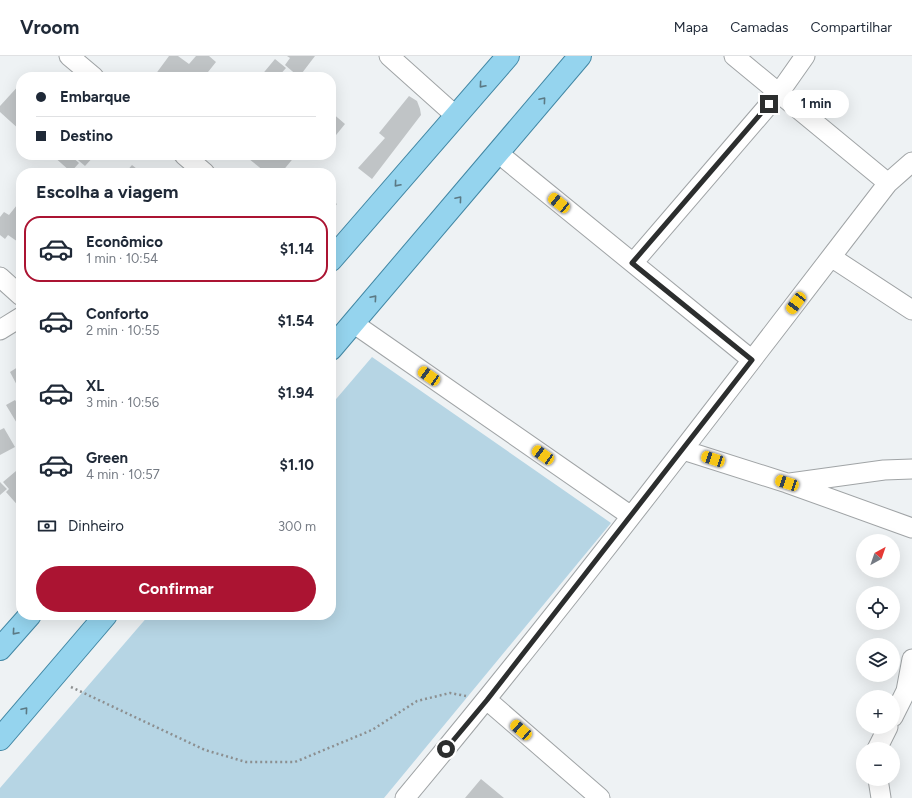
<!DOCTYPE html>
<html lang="pt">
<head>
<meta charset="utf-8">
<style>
	:root { --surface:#fff; --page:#f6f6f7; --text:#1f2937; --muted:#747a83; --line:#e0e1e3; --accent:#ab1432 }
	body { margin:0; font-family:Figtree,sans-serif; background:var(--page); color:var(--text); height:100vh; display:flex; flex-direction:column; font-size:15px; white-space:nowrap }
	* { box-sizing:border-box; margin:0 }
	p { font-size:13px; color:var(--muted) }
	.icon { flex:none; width:22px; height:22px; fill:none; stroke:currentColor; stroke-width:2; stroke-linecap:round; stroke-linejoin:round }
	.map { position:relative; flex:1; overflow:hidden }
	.details { position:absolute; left:16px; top:112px; width:320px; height:452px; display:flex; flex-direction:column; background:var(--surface); border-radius:16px; box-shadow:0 4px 16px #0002 }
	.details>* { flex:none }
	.top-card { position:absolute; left:16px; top:16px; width:320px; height:88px; border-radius:16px; box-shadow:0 4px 16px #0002; display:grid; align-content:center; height:88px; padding:0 20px; background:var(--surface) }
	.needle { width:26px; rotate:40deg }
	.fabs { position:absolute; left:856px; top:478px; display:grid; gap:8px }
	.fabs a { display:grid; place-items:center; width:44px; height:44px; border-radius:50%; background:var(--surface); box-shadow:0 4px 16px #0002; font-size:20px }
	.end { position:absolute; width:18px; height:18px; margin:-9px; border:5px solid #2c2e2e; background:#fff; box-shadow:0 0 0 2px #fff }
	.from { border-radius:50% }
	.bubble { position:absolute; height:28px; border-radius:14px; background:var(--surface); box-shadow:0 4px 16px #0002; font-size:13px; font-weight:700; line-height:28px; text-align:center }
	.car { position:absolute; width:12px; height:24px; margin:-12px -6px; border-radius:5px; box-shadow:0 0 3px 1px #0007; background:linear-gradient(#f5c518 24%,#345 0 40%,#f5c518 0 76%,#345 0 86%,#f5c518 0) }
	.top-card b { display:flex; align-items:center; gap:14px; height:38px; font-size:15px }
	.top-card b+b { border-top:1px solid var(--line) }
	.top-card i { width:10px; height:10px; background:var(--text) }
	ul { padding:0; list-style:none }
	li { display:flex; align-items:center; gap:12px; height:66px; margin:0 8px 6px; padding:0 12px; border:2px solid transparent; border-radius:16px }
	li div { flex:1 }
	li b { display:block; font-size:15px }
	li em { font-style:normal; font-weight:700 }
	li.active { border-color:var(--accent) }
	li>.icon { width:36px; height:36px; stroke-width:1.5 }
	h2 { padding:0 20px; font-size:18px; line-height:48px }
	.pay { display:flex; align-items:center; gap:10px; height:44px; padding:0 20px; font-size:15px }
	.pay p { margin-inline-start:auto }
	.primary-button { display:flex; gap:8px; margin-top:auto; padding:8px 20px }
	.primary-button a { flex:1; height:46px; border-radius:24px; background:var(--accent); color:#fff; font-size:16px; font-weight:700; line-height:46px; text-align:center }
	header { display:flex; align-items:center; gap:24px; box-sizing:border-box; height:56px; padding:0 20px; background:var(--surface); border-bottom:1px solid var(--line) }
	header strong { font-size:19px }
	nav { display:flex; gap:22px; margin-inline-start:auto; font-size:14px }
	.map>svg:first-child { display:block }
	.green { fill:#b6d5e4 }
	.building { fill:#c0c4c6 }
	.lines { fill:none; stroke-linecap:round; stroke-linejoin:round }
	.minor-casing { stroke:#a0a4a6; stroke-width:21 }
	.major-casing { stroke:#4287a4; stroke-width:24 }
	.path { stroke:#8c8f90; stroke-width:2.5; stroke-dasharray:2 3; stroke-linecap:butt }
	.minor { stroke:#fff; stroke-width:19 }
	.major { stroke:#95d4ee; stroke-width:22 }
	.oneway { stroke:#5b7984 }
	.route { stroke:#2c2e2e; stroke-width:5 }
</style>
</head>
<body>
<header>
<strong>Vroom</strong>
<nav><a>Mapa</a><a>Camadas</a><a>Compartilhar</a></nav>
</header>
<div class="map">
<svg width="912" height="742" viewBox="0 0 912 742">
	<rect width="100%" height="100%" fill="#eef2f4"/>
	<path class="green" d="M 372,301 L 611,467 L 384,742 L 0,742 L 0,732 L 149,559 L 331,559 L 331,349 Z"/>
	<path class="building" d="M 169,0 L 178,0 L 189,8 L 196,0 L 209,0 L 216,6 L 204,21 L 158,21 L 155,19 Z
		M 287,0 L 315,0 L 299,21 L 285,9 L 290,2 Z
		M 275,3 L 286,12 L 278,21 L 260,21 Z
		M 21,27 L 21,75 L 0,56 L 0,50 Z
		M 409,40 L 417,45 L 420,53 L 421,59 L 372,123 L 358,112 L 385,82 L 379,77 Z
		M 331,56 L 345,68 L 332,84 L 331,83 Z
		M 52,99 L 70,99 L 79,107 L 71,116 Z
		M 72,99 L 95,99 L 85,110 Z
		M 244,99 L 296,99 L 281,117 L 262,117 L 264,115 Z
		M 132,109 L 142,117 L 125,117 Z
		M 331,143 L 337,148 L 331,156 Z
		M 21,144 L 20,167 L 21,188 L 8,179 L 5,183 L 0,179 L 0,161 L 4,156 L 9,159 Z
		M 21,309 L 21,337 L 10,316 Z
		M 15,344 L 21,353 L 21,374 L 6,349 Z
		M 4,372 L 15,391 L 0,399 L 0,374 Z
		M 16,415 L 21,420 L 21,453 L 6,436 L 9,433 L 3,426 Z
		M 0,426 L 7,433 L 0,439 Z
		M 481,723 L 504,742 L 465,742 Z"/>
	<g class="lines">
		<defs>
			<path id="minor" d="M 69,0 L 94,21
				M 389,0 L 456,60
				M 498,97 L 752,304
				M 184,99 L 205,117
				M 888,127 L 912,106
				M 831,201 L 912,254
				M 633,207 L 779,37 L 805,0
				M 0,221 L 21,240
				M 353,267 L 631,460
				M 0,274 L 21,261
				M 683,394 L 787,427 L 912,472
				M 790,427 L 884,414 L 912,413
				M 487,644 L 600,742
				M 893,661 L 906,635 L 912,603
				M 877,693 L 888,671
				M 878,723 L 881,742
				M 405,742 C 572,542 729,333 888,127 L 734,0"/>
			<path id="major" d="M 331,204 L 508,0
				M 331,293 L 580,0
				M 0,593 L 30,559
				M 0,683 L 106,559"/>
		</defs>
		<use href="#minor" class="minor-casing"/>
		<use href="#major" class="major-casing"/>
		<path class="path" d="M 71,631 L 205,694 L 246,706 L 295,706 L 372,674 L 417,645 L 450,637 L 466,640"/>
		<use href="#minor" class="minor"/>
		<use href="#major" class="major"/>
	</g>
	<defs><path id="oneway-chevron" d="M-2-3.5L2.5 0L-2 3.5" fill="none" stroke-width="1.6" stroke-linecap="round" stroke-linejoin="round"/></defs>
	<g class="oneway">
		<use href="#oneway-chevron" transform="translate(482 29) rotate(131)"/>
		<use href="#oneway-chevron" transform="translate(543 44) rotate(-50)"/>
		<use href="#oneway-chevron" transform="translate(397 128) rotate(131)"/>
		<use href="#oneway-chevron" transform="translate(459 143) rotate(-50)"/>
		<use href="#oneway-chevron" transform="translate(374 242) rotate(-49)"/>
		<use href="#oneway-chevron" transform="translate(15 576) rotate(131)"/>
		<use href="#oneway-chevron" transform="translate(25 654) rotate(-50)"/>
	</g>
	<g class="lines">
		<path class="route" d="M 446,693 L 487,644 L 752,304 L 632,207 L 769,48"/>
	</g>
</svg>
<div class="fabs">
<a><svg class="needle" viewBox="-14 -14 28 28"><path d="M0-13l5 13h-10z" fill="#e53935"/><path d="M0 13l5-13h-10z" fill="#747a83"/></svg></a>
<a><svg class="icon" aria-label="locate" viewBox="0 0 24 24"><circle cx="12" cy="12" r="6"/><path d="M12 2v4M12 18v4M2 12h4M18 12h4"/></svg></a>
<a><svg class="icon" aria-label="layers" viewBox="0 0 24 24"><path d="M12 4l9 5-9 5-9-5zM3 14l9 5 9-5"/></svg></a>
<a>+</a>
<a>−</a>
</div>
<i class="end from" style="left:446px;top:693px"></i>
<i class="end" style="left:769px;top:48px"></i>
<div class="bubble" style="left:783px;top:34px;width:66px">1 min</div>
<i class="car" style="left:559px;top:147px;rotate:309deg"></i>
<i class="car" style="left:796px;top:247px;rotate:217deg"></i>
<i class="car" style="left:429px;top:320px;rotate:305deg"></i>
<i class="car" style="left:543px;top:399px;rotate:305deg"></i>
<i class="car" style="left:713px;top:403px;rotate:288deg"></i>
<i class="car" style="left:787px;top:427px;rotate:288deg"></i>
<i class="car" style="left:521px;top:674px;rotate:311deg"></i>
<div class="top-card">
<b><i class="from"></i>Embarque</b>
<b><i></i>Destino</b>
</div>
<section class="details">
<h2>Escolha a viagem</h2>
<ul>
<li class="active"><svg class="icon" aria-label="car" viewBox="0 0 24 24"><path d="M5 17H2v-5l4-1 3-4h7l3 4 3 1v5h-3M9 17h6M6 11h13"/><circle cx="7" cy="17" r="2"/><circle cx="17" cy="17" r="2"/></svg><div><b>Econômico</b><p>1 min · 10:54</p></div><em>$1.14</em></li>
<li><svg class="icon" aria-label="car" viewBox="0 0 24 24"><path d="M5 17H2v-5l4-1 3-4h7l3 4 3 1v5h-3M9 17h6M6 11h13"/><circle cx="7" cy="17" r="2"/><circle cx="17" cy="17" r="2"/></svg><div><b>Conforto</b><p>2 min · 10:55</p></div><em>$1.54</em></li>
<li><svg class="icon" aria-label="car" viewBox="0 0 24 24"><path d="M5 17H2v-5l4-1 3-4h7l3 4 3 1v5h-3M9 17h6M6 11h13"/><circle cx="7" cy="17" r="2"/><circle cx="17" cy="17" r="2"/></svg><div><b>XL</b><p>3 min · 10:56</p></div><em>$1.94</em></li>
<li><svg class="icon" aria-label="car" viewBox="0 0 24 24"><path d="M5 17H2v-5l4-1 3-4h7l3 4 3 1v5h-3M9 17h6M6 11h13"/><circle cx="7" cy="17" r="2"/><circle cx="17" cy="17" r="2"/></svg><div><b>Green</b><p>4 min · 10:57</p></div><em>$1.10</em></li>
</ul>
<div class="pay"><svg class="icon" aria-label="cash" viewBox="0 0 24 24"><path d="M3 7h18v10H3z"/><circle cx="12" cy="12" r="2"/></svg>Dinheiro<p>300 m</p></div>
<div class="primary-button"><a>Confirmar</a></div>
</section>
</div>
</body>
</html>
